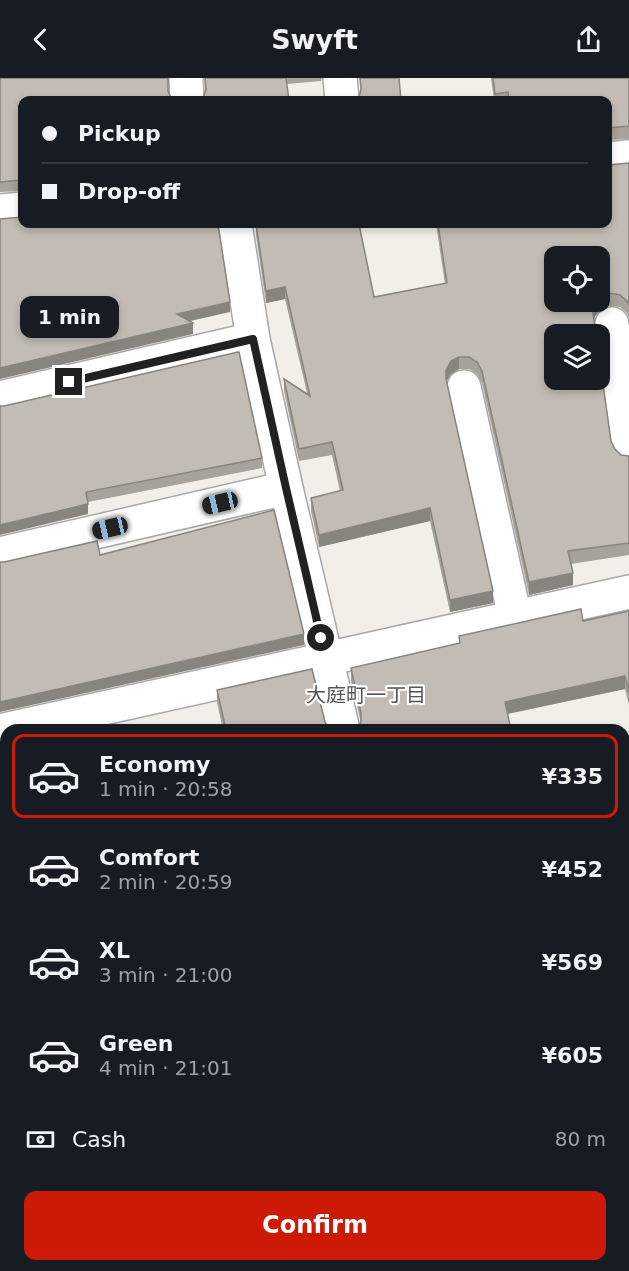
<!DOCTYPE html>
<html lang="en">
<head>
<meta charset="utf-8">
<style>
	:root { --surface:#171b24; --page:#242831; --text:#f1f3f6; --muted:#9ea1a6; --line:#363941; --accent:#cc1a06 }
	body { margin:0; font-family:"DejaVu Sans","Noto Sans JP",sans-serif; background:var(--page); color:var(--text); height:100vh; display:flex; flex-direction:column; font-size:22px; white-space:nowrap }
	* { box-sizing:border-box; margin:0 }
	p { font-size:20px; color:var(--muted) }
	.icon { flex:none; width:33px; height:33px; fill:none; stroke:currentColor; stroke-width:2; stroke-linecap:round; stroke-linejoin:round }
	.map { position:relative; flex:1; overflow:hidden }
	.drawer { position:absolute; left:0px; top:646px; width:630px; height:548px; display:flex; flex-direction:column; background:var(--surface); border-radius:18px 18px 0 0; box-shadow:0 3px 9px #0003 }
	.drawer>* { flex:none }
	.hud { position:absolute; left:18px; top:18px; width:594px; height:132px; border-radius:12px; box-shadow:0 3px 9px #0003; display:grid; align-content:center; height:132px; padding:0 24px; background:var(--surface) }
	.tools { position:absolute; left:544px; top:168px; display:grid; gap:12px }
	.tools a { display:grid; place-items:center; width:66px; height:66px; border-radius:12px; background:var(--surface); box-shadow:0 3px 9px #0003; font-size:30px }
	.end { position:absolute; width:27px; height:27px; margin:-14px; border:8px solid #212121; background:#fff; box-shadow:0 0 0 3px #fff }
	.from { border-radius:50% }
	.bubble { position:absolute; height:42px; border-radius:12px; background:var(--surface); box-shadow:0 3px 9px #0003; font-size:20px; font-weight:700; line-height:42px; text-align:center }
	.car { position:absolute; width:18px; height:36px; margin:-18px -9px; border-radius:8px; box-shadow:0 0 4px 2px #0007; background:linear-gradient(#222 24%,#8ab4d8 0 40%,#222 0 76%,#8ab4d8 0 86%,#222 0) }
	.hud b { display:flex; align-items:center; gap:21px; height:57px; font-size:22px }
	.hud b+b { border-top:2px solid var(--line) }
	.hud i { width:15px; height:15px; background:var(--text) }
	ul { padding:10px 0 0; list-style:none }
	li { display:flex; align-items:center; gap:18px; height:84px; margin:0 12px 9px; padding:0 12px; border:3px solid transparent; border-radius:12px }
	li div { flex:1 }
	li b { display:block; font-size:22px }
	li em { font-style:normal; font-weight:700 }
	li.active { border-color:var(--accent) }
	li>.icon { width:54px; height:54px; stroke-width:1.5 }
	.pay { display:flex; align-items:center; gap:15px; height:66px; padding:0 24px; font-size:22px }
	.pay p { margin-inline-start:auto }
	.cta { display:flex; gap:12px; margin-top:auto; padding:12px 24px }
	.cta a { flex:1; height:69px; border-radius:12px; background:var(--accent); color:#fff; font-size:24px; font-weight:700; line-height:69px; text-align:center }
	header { display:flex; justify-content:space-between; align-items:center; height:78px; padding:0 24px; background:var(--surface); font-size:27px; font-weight:700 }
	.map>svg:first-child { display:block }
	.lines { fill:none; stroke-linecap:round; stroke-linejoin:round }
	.minor-casing { stroke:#a8a8a8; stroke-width:36 }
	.major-casing { stroke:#9a7704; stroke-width:36 }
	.highway-casing { stroke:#d72d56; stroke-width:36 }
	.minor { stroke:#fff; stroke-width:33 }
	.major { stroke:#f9dda5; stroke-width:33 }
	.highway { stroke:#e5939a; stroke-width:33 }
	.wall { fill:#a7a29b }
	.shaded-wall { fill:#88847e }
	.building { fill:#c2bcb4; stroke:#88847e; stroke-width:1.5 }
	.route { stroke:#212121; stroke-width:8 }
	.labels { text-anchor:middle; stroke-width:4.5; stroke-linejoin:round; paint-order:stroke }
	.neighbourhood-label { font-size:20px; fill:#545454; stroke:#fff }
</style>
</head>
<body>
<header><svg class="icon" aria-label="back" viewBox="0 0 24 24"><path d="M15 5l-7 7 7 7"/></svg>Swyft<svg class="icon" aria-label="share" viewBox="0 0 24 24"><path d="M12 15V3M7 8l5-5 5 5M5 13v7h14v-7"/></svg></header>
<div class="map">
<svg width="629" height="1193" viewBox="0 0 629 1193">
	<rect width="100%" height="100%" fill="#f1efe8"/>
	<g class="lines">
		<defs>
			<path id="minor" d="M 186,0 L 187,22
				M 340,0 L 342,22
				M 608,81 L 629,79
				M 0,133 L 22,131
				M 235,146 L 253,261 L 286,410 L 343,652
				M 612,246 L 629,372
				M 464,309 L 515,539
				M 0,320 L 253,261
				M 0,476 L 286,410
				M 0,653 L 629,514"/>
			<path id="major" d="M 624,885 L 629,884
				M 0,1029 L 6,1027
				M 624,1061 L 629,1061
				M 0,1074 L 6,1073"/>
			<path id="highway" d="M 624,939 L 629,938
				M 624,985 L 629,984
				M 624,1038 L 629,1037
				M 624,1089 L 629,1088
				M 0,1130 L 6,1128
				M 16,1193 L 36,1188
				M 195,1193 L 215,1188"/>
		</defs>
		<use href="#minor" class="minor-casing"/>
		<use href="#major" class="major-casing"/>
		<use href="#highway" class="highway-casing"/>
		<use href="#minor" class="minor"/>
		<use href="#major" class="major"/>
		<use href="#highway" class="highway"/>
	</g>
	<path class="wall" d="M 0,0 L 22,22 L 22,113 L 0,114 Z
		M 205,0 L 322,0 L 321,3 L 287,6 L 203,21 L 205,13 Z
		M 491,0 L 629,0 L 629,61 L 608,62 L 608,22 L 494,22 Z
		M 629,85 L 629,240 L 627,235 L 620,229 L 609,228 L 601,231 L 595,238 L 594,243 L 611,363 L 615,371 L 621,377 L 629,378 L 629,477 L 571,486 L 573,507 L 529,517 L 482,305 L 477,296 L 469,291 L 459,291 L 451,296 L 446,303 L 493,525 L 450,534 L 430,443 L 319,469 L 311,433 L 311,420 L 340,413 L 332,377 L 299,383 L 284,313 L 284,301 L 307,315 L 285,221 L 266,225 L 256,157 L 256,146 L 374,219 L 445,206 L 436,146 L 608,146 L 610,87 Z
		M 0,328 L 262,380 L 262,390 L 88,424 L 88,436 Z
		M 629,533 L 629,627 L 625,611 L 508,636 L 361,645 L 351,603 L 351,590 L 459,565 L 459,558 L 583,543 Z
		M 217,612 L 325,644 L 330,652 L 223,652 L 217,624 Z"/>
	<path class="shaded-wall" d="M 285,209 L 285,221 L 266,225 L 266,213 Z
		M 609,215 L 609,228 L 601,231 L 595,238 L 593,249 L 593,236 L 595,226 L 597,224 L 600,224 L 600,220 L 601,218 Z
		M 230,224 L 230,234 L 177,246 L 177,236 Z
		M 193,245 L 193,256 L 0,301 L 0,290 Z
		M 459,279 L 459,291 L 451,296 L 446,304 L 446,292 L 451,283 Z
		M 88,426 L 88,436 L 0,457 L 0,447 Z
		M 430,430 L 430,443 L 319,469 L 319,457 Z
		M 573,495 L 573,507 L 529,517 L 529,504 Z
		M 493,513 L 493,525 L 450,534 L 450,522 Z
		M 304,556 L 304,567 L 0,634 L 0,624 Z
		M 625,598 L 625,611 L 505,636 L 505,624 Z
		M 6,757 L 6,768 L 0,769 L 0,759 Z
		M 6,823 L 6,833 L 0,835 L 0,825 Z"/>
	<path class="building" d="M 0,0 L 168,0 L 168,13 L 172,22 L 22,22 L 22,102 L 0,104 Z
		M 205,0 L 286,0 L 289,22 L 202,22 L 203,21 L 206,11 Z
		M 360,0 L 399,0 L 401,22 L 357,22 L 359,19 L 361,11 Z
		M 493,0 L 629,0 L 629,48 L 608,50 L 608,22 L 509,22 L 508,14 L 495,16 Z
		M 629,85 L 629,227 L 627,223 L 620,217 L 609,215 L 600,220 L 600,178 L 555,178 L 555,224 L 597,224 L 595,226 L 593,236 L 596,256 L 555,256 L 555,302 L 600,302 L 600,285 L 611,363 L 615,371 L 621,377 L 629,378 L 629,465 L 568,473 L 573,495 L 529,504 L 482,293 L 477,284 L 469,279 L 459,279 L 451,283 L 446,292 L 446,301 L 493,513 L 450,522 L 430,430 L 319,457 L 311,420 L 343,412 L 332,364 L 299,371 L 284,301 L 310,318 L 285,209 L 266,213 L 256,146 L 359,146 L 374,219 L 447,205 L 438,146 L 608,146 L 608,87 Z
		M 22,139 L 22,146 L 218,146 L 230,224 L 177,236 L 193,245 L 0,290 L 0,141 Z
		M 238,274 L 239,274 L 262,380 L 86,414 L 88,426 L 0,447 L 0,328 L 4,328 Z
		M 274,432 L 304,556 L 0,624 L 0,484 L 4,484 L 97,463 L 100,477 Z
		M 581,531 L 583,543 L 629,533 L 629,614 L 625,598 L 505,624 L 511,652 L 356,652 L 361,644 L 361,635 L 351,590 L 460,565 L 459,558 Z
		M 312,591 L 325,644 L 330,652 L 226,652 L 217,612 Z
		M 6,698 L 6,757 L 0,759 L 0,700 Z
		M 0,759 L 6,782 L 6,823 L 0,825 Z"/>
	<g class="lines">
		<path class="route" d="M 69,304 L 253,261 L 286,410 L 321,560"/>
	</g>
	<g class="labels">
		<g class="neighbourhood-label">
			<text x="366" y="624">大庭町一丁目</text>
		</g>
	</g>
</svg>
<div class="tools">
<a><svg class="icon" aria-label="locate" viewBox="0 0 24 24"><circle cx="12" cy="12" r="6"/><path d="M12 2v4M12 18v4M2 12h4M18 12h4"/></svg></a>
<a><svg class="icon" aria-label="layers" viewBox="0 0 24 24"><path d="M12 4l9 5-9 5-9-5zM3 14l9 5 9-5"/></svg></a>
</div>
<i class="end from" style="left:321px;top:560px"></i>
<i class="end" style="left:69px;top:304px"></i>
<div class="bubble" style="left:20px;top:218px;width:99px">1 min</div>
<i class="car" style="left:220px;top:425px;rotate:257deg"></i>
<i class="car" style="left:110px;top:450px;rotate:257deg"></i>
<div class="hud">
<b><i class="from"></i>Pickup</b>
<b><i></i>Drop-off</b>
</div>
<section class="drawer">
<ul>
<li class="active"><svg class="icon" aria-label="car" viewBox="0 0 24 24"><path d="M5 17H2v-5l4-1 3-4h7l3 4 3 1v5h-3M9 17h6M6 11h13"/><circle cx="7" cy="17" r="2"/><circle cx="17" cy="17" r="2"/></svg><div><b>Economy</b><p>1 min · 20:58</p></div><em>¥335</em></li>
<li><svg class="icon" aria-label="car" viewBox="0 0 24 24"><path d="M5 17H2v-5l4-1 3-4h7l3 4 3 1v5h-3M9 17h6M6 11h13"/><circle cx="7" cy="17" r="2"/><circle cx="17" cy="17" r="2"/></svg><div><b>Comfort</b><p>2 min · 20:59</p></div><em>¥452</em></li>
<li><svg class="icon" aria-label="car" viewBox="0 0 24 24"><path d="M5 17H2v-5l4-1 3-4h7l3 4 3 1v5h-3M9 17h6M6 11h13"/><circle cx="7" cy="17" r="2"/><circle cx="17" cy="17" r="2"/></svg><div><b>XL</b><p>3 min · 21:00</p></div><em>¥569</em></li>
<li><svg class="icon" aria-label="car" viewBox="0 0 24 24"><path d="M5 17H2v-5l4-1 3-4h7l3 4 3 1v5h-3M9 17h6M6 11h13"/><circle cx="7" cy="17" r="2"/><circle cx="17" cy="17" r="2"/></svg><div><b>Green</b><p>4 min · 21:01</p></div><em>¥605</em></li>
</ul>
<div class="pay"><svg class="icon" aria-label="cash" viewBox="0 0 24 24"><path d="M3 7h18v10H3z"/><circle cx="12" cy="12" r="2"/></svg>Cash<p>80 m</p></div>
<div class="cta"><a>Confirm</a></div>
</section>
</div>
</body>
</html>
